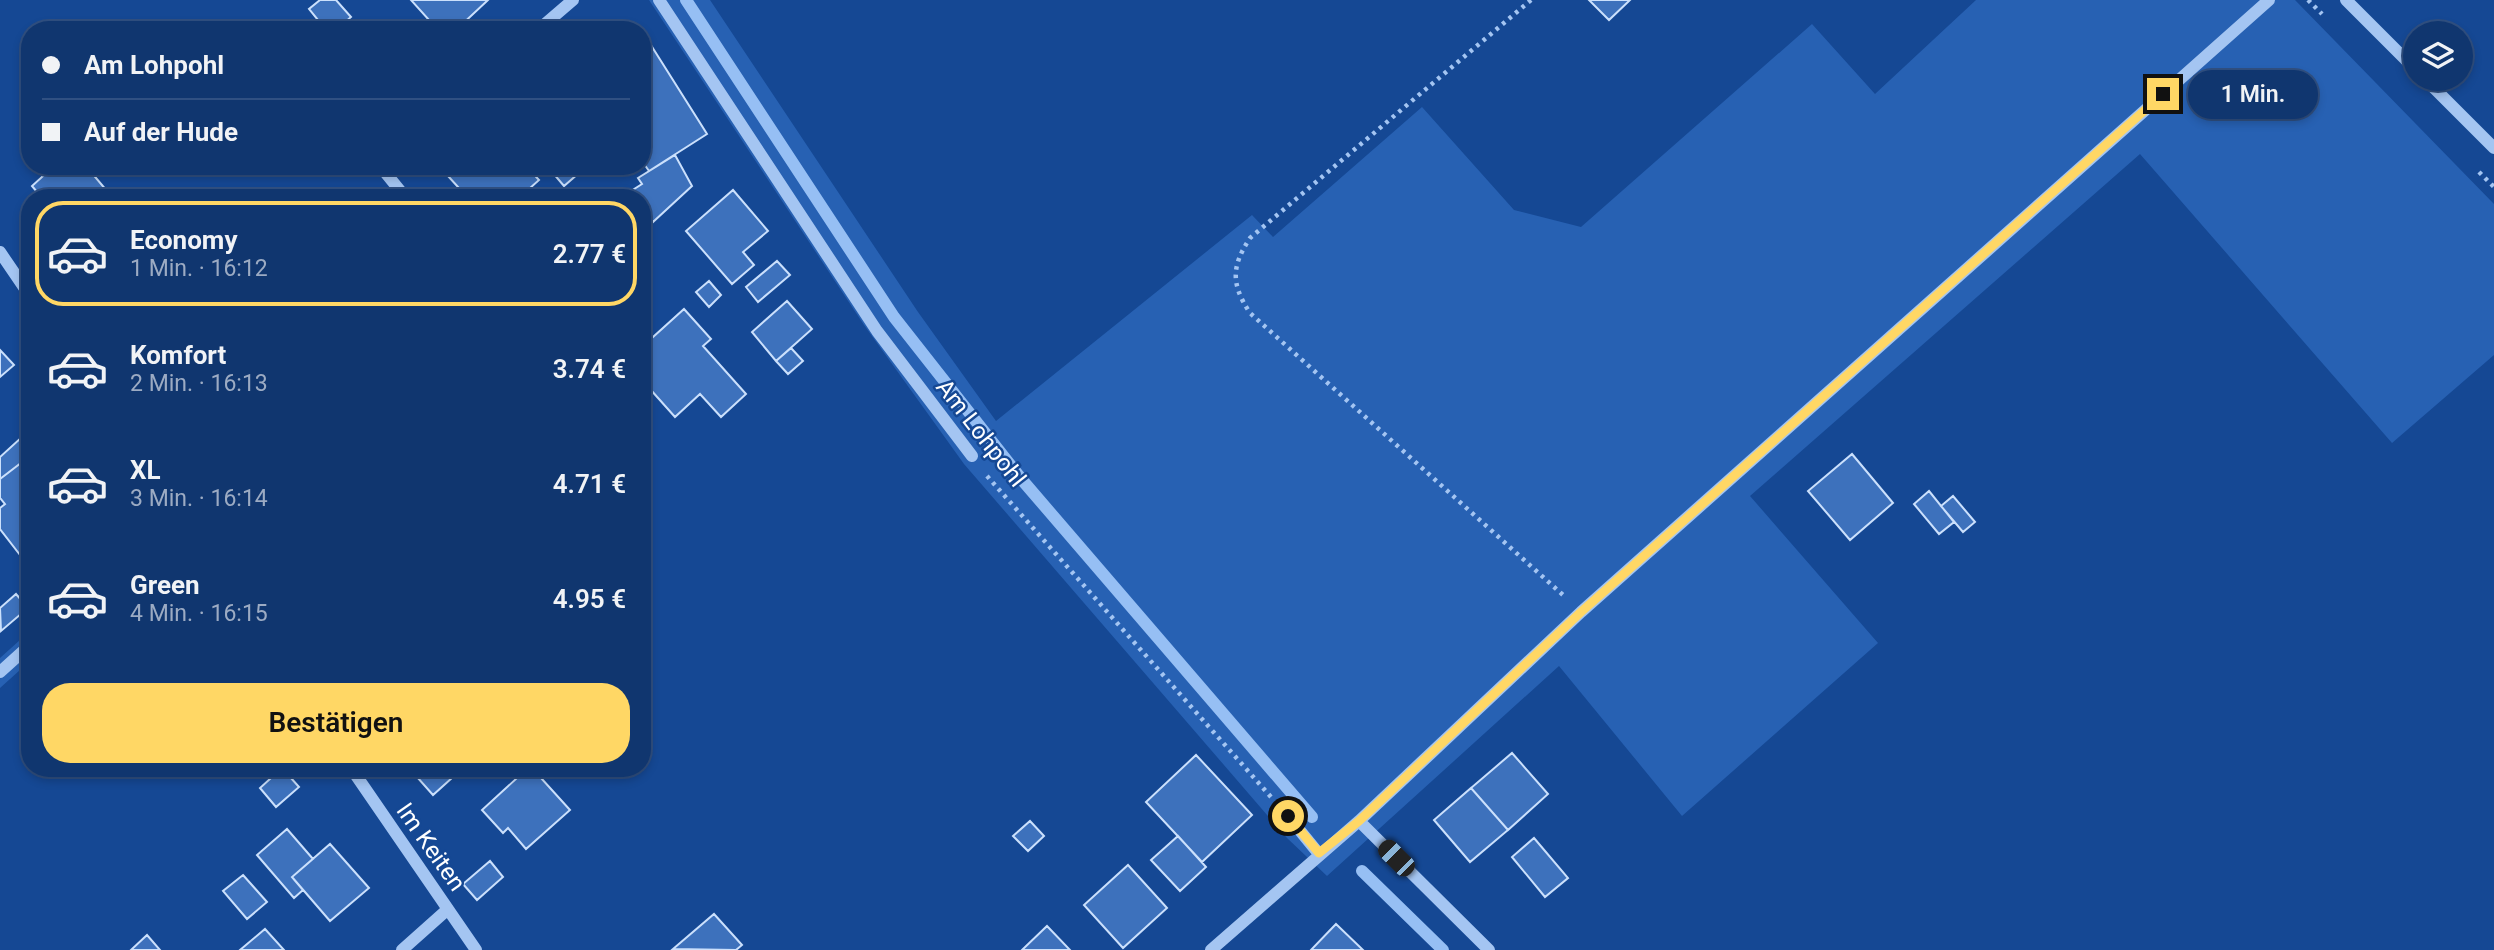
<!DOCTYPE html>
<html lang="de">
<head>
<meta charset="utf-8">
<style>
	:root { --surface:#10366f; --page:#193e74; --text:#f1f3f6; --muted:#9cabc3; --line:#305082; --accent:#ffd765 }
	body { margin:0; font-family:Roboto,sans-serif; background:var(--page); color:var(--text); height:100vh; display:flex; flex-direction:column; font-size:26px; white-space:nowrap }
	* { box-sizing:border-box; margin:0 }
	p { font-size:23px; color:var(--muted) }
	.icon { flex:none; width:38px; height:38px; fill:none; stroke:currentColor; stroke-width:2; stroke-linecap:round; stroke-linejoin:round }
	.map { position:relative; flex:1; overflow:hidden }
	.details { position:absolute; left:21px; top:189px; width:630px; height:588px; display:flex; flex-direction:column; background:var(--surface); border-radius:28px; box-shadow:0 4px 10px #0003,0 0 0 2px var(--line) }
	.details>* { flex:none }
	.guide { position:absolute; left:21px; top:21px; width:630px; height:154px; border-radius:28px; box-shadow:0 4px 10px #0003,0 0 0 2px var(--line); display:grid; align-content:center; height:154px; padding:0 21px; background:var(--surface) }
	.fabs { position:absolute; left:2403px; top:21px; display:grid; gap:14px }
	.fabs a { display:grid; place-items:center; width:70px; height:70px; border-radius:50%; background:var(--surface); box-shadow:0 4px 10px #0003,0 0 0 2px var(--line); font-size:35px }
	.end { position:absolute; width:32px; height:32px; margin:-16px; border:9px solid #ffd765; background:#111; box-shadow:0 0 0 4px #111 }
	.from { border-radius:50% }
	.bubble { position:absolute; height:49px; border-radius:24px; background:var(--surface); box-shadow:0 4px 10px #0003,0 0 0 2px var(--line); font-size:23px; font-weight:600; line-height:49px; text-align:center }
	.car { position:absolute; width:21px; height:42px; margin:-21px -10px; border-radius:9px; box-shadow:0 0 5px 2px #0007; background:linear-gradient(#222 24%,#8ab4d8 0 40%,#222 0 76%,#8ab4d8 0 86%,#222 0) }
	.guide b { display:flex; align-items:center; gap:24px; height:66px; font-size:26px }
	.guide b+b { border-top:2px solid var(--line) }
	.guide i { width:18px; height:18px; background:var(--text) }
	ul { padding:12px 0 0; list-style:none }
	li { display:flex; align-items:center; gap:21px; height:105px; margin:0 14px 10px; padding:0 7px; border:4px solid transparent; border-radius:28px }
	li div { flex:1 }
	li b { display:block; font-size:26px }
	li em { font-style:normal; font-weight:600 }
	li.selected { border-color:var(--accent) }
	li>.icon { width:63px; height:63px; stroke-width:1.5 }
	.cta { display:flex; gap:14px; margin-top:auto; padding:14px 21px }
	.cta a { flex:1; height:80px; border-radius:28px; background:var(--accent); color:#111; font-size:28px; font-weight:600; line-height:80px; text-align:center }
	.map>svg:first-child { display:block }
	.green { fill:#2761b3 }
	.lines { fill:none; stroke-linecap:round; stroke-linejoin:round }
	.stream { stroke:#96bff4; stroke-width:12 }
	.building { fill:#3d71bc; stroke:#cbe0fc; stroke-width:2 }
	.path { stroke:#a4c5f2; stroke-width:4.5; stroke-dasharray:3.5 5; stroke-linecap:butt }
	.minor { stroke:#a4c5f2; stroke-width:12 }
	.route { stroke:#ffd765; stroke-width:9 }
	.labels { text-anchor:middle; stroke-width:5; stroke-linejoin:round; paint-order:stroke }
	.street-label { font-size:24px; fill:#fff; stroke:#154894 }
</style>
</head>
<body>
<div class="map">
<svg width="2494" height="950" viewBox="0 0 2494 950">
	<rect width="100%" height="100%" fill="#154894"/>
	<path class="green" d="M 649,0 L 710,0 L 918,312 L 996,421 L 1252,215 L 1273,237 L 1422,107 L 1514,210 L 1581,227 L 1812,24 L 1875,94 L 1976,0 L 2295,0 L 2494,204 L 2494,355 L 2392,443 L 2140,154 L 1750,496 L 1878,643 L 1682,816 L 1559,666 L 1327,876 L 1287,838 L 964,464 L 864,325 Z
		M 30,631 L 30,661 L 0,688 L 0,658 Z"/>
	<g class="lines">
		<path class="stream" d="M 686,0 L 894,317 L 1023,481 L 1312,817
			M 1362,871 L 1443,950"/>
	</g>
	<path class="building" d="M 320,0 L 336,0 L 351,17 L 336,30 L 326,30 L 309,9 Z
		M 411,0 L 488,0 L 456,30 L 438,30 Z
		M 1589,0 L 1630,0 L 1609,20 Z
		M 649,42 L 707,134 L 649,171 L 642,161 L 642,46 Z
		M 675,155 L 692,186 L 653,222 L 642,209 L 642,198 L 632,198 L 628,193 L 642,184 L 638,178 Z
		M 54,166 L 86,166 L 107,191 L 100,198 L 42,198 L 32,186 Z
		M 459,166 L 526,166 L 539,180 L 519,198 L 468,198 L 448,176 Z
		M 547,166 L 585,166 L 586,167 L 564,186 Z
		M 733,190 L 768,231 L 743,252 L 754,265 L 732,284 L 686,231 Z
		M 777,261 L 790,275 L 758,302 L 746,287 Z
		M 709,281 L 721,295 L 709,307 L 696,292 Z
		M 787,301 L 812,329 L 776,361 L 752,332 Z
		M 684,309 L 711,339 L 703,346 L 746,394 L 721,417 L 700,394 L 675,417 L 642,380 L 642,347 Z
		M 791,348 L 803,361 L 788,374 L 776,361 Z
		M 0,350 L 14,365 L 0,377 Z
		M 22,437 L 30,448 L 30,456 L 0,479 L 0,457 Z
		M 1852,454 L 1893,503 L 1850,540 L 1808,491 Z
		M 30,456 L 30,562 L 27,564 L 0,529 L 0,508 L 5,504 L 0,498 L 0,479 Z
		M 1929,491 L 1954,522 L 1939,534 L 1914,504 Z
		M 1953,496 L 1975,522 L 1963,532 L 1941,506 Z
		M 16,594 L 28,608 L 1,631 L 0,608 Z
		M 1512,753 L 1548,794 L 1508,830 L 1471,788 Z
		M 1196,755 L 1252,815 L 1202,862 L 1146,802 Z
		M 282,768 L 299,787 L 276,807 L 260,788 Z
		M 409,768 L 463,768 L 433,795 Z
		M 528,768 L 532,768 L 570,810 L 526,849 L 508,828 L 503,833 L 482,810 Z
		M 1471,788 L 1508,830 L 1470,862 L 1434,820 Z
		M 1030,821 L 1044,836 L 1028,851 L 1013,836 Z
		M 287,829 L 313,859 L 292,877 L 303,890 L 294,898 L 257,855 Z
		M 1178,836 L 1206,867 L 1180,891 L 1151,860 Z
		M 1534,838 L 1568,878 L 1545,897 L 1512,857 Z
		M 330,844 L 369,888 L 330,921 L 292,877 Z
		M 490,861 L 503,877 L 477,900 L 463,884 Z
		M 1128,865 L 1167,908 L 1123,948 L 1084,905 Z
		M 243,875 L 267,902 L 247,919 L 223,891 Z
		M 714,914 L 742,945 L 736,950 L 673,949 Z
		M 1336,924 L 1363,950 L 1311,950 Z
		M 1047,926 L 1070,950 L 1022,950 Z
		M 265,929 L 284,950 L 240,950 Z
		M 147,935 L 160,950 L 131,950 Z"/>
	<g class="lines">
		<path class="path" d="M 1531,0 L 1250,238 C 1231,267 1231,284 1250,313 L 1563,595
			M 2308,0 L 2322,14
			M 2479,172 L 2494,187
			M 987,476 L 1271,797"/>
		<path class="minor" d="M 659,0 L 877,331 L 972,456
			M 2346,0 L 2415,69
			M 538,30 L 573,0
			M 2425,79 L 2494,148
			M 380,166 L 406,198
			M 0,252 L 30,296
			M 0,672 L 30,645
			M 351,768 L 476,950
			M 1288,816 L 1319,854
			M 1359,821 L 1489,950
			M 402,950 L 448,909
			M 1211,950 L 1359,821 L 1581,612 L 2269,0"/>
	</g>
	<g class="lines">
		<path class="route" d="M 1288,816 L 1319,853 L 1359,821 L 1581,612 L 2163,94"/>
	</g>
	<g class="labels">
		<g class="street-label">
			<text transform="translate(981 433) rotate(52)" y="8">Am Lohpohl</text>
			<text transform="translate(431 847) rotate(55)" y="8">Im Keiten</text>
		</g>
	</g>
</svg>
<div class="fabs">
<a><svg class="icon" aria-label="layers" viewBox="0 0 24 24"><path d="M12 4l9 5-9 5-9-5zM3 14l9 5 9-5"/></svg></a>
</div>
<i class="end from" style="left:1288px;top:816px"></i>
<i class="end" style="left:2163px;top:94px"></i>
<div class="bubble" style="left:2188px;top:70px;width:130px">1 Min.</div>
<i class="car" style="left:1396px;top:858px;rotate:315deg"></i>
<div class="guide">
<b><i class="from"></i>Am Lohpohl</b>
<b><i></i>Auf der Hude</b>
</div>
<section class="details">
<ul>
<li class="selected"><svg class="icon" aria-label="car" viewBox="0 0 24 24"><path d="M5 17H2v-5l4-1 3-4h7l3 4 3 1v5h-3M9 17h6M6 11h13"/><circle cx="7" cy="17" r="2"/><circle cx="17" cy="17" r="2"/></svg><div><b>Economy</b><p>1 Min. · 16:12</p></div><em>2.77 €</em></li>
<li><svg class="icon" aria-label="car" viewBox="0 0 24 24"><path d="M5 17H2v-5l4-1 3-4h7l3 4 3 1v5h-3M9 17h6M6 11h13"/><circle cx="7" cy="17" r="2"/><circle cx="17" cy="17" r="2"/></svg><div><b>Komfort</b><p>2 Min. · 16:13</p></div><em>3.74 €</em></li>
<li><svg class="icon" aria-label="car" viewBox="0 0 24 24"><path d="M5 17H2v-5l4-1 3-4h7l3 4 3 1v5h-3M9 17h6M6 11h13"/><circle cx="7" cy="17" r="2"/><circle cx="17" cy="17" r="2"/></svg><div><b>XL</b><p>3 Min. · 16:14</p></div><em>4.71 €</em></li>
<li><svg class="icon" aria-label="car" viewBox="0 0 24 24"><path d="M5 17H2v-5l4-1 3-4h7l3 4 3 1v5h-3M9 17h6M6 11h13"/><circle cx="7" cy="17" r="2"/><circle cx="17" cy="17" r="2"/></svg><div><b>Green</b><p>4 Min. · 16:15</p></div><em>4.95 €</em></li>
</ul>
<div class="cta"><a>Bestätigen</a></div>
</section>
</div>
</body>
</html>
